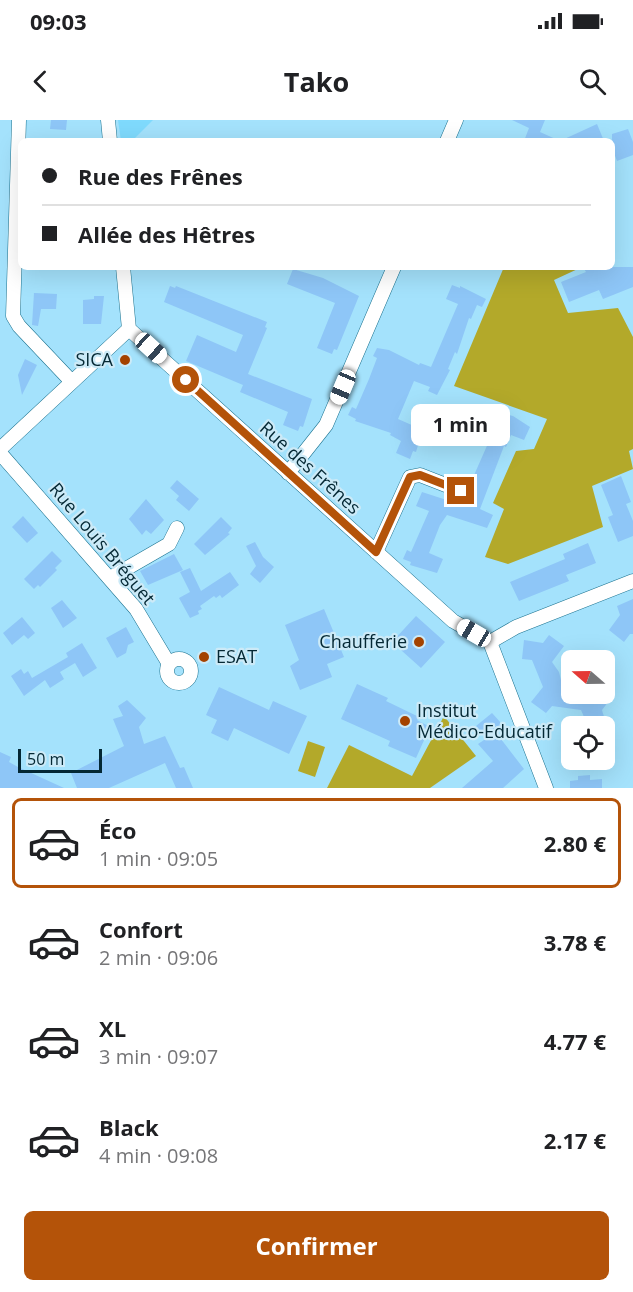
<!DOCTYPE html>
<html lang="fr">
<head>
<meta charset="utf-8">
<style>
	:root { --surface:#fff; --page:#f2f2f2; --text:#202124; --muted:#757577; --line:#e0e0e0; --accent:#b45309 }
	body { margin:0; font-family:"Open Sans",sans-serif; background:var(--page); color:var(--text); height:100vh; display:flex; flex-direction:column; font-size:22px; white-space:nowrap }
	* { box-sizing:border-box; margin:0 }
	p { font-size:20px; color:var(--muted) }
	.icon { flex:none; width:33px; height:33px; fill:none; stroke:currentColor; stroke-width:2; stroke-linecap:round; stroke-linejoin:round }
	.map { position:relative; height:668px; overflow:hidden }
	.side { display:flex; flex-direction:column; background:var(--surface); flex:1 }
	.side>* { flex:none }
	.top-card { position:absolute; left:18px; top:18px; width:597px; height:132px; border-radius:9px; box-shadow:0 6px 24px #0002; display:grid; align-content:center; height:132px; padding:0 24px; background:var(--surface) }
	.needle { width:39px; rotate:290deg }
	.fabs { position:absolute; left:561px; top:530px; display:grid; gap:12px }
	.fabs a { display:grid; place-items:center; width:54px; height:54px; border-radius:9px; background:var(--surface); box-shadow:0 6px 24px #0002; font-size:30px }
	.scale { position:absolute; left:18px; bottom:15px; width:84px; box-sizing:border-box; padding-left:6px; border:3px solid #042834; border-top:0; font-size:16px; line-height:21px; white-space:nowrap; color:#042834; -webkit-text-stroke:4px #cceaf7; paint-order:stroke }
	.end { position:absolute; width:27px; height:27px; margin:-14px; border:8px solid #b45309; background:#fff; box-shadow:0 0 0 3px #fff }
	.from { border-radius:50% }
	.bubble { position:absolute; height:42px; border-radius:9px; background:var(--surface); box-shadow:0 6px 24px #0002; font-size:20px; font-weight:700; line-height:42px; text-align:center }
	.car { position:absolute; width:18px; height:36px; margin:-18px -9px; border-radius:8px; box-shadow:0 0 4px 2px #0007; background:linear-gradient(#fff 24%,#345 0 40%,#fff 0 76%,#345 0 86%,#fff 0) }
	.top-card b { display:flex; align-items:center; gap:21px; height:57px; font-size:22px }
	.top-card b+b { border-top:2px solid var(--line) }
	.top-card i { width:15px; height:15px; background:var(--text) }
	ul { padding:10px 0 0; list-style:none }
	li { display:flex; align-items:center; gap:18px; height:90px; margin:0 12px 9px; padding:0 12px; border:3px solid transparent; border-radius:9px }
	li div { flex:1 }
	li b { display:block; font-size:22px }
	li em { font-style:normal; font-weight:700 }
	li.on { border-color:var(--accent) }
	li>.icon { width:54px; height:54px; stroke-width:1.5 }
	.button { display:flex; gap:12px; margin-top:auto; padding:12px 24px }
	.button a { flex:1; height:69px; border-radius:9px; background:var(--accent); color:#fff; font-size:24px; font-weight:700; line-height:69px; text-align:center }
	.status { display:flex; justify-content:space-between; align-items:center; height:42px; padding:0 30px; background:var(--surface); direction:ltr }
	.status svg { height:16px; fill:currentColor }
	header { display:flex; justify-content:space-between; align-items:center; height:78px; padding:0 24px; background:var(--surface); font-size:27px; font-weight:700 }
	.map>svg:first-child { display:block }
	.built { fill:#7fdafd }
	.green { fill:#b3a92a }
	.building { fill:#8ec6f7 }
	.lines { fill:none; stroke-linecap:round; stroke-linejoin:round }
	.street-casing { stroke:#1a728f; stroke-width:15 }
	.street { stroke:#fff; stroke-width:14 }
	.route { stroke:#b45309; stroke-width:8 }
	.poi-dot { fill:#a44200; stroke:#cceaf7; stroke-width:2 }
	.labels { text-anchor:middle; stroke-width:4.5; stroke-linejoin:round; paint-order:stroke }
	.poi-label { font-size:18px; fill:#042834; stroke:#cceaf7; text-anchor:end }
	.street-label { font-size:18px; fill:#042834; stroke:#cceaf7 }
</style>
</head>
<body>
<div class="status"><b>09:03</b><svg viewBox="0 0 49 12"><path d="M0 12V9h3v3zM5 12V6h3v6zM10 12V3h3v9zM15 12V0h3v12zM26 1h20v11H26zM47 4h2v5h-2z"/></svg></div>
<header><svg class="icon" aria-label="back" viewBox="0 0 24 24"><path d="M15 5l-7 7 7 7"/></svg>Tako<svg class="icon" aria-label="search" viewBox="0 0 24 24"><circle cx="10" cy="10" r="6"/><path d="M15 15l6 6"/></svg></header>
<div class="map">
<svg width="633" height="668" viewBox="0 0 633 668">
	<rect width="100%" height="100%" fill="#a4e2fc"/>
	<path class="built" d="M 118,0 L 153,0 L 132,21 L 121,21 Z"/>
	<path class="green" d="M 504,147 L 540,150 L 541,147 L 582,147 L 554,160 L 568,193 L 618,188 L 633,217 L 633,329 L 629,331 L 633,349 L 592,366 L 603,407 L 508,444 L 485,437 L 504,389 L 493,383 L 516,331 L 534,329 L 547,299 L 454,266 Z
		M 444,596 L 476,636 L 430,668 L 327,668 L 349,625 L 412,656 Z
		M 308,621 L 325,627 L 315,657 L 298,651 Z"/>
	<path class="building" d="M 51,0 L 67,0 L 66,10 L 50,9 Z
		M 512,0 L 545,0 L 540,12 L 560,21 L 597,4 L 604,21 L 524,21 L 529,8 Z
		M 628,9 L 633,22 L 633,35 L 617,41 L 612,28 L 612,14 Z
		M 583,147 L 633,147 L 633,167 L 603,179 L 599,170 L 569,182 L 561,162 L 586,152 Z
		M 293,149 L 323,158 L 359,176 L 337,230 L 334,229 L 332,234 L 317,228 L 335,183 L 287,164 Z
		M 452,165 L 460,168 L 460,166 L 486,179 L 482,187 L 477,185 L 471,199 L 469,198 L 457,234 L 455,232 L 448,249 L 450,250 L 437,275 L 428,271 L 430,267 L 414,261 L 398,299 L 414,306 L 415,302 L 424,305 L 416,332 L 413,331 L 410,339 L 396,333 L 401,321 L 390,315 L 391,313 L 355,301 L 356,299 L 348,295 L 352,287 L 356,289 L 369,259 L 377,238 L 373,236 L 377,228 L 389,230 L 419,245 L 420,243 L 431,247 L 458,184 L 446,179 Z
		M 170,166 L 175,168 L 176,166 L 267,202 L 265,207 L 267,208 L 248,254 L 312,279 L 303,307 L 300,306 L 298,311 L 283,305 L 288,292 L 240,272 L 243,265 L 186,241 L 197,215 L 236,232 L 243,215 L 164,182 Z
		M 34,173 L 57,174 L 56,189 L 41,189 L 38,206 L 32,205 Z
		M 94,176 L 104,176 L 101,204 L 83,204 L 83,180 L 94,179 Z
		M 25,239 L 37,245 L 22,275 L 18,255 Z
		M 496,292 L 513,296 L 530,307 L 524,320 L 511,315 L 506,327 L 504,326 L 480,389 L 493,395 L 487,408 L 447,395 L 440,405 L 429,433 L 443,439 L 437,453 L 410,445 L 411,442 L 403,439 L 407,430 L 411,432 L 429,391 L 416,386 L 422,372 L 462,385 L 469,375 L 471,362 L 497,303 L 492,301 Z
		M 621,356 L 631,382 L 626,384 L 633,401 L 633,416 L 618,422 L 608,397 L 613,395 L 601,365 Z
		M 177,360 L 199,379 L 189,391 L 176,380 L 179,376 L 170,368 Z
		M 146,379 L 164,400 L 151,414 L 146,410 L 142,415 L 129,399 Z
		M 23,396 L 38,413 L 27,423 L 12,407 Z
		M 221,397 L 232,408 L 228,413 L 230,414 L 205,435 L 194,424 Z
		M 255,422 L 263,437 L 274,447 L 260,463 L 250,454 L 256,446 L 246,426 Z
		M 588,423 L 596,443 L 566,455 L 569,461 L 519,481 L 510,462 L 565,439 L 563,434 Z
		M 52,431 L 62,441 L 55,448 L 57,450 L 40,467 L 38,465 L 34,469 L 24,459 Z
		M 174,434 L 183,450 L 148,465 L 140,451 Z
		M 190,448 L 201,471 L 230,452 L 239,465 L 222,478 L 220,475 L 216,478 L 214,476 L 200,486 L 202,489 L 198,491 L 199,494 L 190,498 L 179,478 L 190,472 L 180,452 Z
		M 633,479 L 633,514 L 630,514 L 624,522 L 609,510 L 620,495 L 617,486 Z
		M 62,480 L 77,498 L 63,508 L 51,488 Z
		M 324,489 L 344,537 L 327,544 L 332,557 L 300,570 L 290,546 L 299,540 L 285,505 Z
		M 416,496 L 445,522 L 421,548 L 392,522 Z
		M 22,497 L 35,513 L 28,519 L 24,515 L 12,525 L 3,513 Z
		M 126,507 L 134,522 L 128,525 L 126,533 L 117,538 L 106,518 Z
		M 549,515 L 564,526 L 552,542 L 559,552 L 563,568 L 572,569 L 572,573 L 615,573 L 602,590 L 605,600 L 588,606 L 581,590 L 552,586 L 546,593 L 531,582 L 543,567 L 532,540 L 522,539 L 524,520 L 543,523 Z
		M 82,523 L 97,548 L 83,557 L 75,543 L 60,552 L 64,559 L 50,568 L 45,560 L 24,576 L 11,556 L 21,549 L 24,554 L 28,551 L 32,558 L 68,537 L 66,533 Z
		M 357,564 L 388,578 L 386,581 L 419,597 L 417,600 L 430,607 L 416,638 L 388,626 L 390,621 L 341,599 Z
		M 219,567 L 269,590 L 273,581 L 307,596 L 289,634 L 234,608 L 228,621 L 211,613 L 217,600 L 206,595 Z
		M 127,580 L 146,598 L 139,607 L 144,624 L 165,616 L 180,648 L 184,647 L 193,668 L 176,668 L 165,643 L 109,668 L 77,668 L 71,653 L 124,626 L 113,599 L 123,596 L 118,586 Z
		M 492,593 L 502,604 L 494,610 L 524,649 L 503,668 L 462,668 L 493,641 L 478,624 L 487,618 L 476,606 Z
		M 0,632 L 11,637 L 9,642 L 18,647 L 64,668 L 0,668 Z
		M 590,655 L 590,660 L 602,659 L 602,668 L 570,668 L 570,661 L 578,660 L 578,656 Z"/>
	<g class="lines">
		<defs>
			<path id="street" d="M 19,0 L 13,196 L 19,206 L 72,262
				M 108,0 L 110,21
				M 447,21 L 456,0
				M 129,209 L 453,501 L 490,522 L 546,668
				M 0,329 L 129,209 L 123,147
				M 0,333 L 136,489 L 169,544
				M 288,353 L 326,305 L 394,147
				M 376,432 L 410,357 L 420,355 L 461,371
				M 110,458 L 169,424 L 177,408
				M 490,522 L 516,507 L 633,461
				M167 551a12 12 0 1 1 24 0a12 12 0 1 1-24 0Z"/>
		</defs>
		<use href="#street" class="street-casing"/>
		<use href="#street" class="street"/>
	</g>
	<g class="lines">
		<path class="route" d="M 186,260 L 376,432 L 410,357 L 420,355 L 461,371"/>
	</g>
	<g class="poi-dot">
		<circle cx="125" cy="240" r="6"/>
		<circle cx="419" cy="522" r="6"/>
		<circle cx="204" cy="537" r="6"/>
		<circle cx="405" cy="601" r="6"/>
	</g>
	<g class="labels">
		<g class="poi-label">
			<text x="113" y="246">SICA</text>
			<text x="407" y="528">Chaufferie</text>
			<text x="216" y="543" text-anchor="start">ESAT</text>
			<text x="417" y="597" text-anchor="start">Institut<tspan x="417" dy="21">Médico-Educatif</tspan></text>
		</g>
		<g class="street-label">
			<text transform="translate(310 348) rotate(42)" y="6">Rue des Frênes</text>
			<text transform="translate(102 424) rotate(50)" y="6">Rue Louis Bréguet</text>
		</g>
	</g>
</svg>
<div class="fabs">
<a><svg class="needle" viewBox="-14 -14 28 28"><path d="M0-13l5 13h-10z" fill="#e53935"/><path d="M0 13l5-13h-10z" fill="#757577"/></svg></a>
<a><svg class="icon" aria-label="locate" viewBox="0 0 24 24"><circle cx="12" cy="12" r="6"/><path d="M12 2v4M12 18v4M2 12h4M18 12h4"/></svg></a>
</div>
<div class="scale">50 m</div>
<i class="end from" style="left:186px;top:260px"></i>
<i class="end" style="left:461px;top:371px"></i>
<div class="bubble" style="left:411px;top:284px;width:99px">1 min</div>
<i class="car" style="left:151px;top:228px;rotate:132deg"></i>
<i class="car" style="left:343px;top:267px;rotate:203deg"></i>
<i class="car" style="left:474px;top:513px;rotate:300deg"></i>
<div class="top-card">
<b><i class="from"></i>Rue des Frênes</b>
<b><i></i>Allée des Hêtres</b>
</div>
</div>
<section class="side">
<ul>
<li class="on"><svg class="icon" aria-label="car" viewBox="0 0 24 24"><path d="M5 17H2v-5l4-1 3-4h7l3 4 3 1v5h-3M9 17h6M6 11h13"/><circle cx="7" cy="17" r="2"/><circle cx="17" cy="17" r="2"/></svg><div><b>Éco</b><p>1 min · 09:05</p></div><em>2.80 €</em></li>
<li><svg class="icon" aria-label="car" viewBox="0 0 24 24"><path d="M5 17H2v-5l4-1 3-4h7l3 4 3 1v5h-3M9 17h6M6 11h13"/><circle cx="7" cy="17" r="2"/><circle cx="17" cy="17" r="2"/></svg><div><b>Confort</b><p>2 min · 09:06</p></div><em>3.78 €</em></li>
<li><svg class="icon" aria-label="car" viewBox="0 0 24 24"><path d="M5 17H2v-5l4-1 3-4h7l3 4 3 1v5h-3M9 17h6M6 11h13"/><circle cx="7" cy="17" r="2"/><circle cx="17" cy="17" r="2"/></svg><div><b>XL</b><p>3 min · 09:07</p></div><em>4.77 €</em></li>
<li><svg class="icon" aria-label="car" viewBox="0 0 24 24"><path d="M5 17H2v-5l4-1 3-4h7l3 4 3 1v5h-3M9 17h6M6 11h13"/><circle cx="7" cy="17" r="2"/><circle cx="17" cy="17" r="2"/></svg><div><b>Black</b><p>4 min · 09:08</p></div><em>2.17 €</em></li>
</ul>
<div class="button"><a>Confirmer</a></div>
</section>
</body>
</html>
